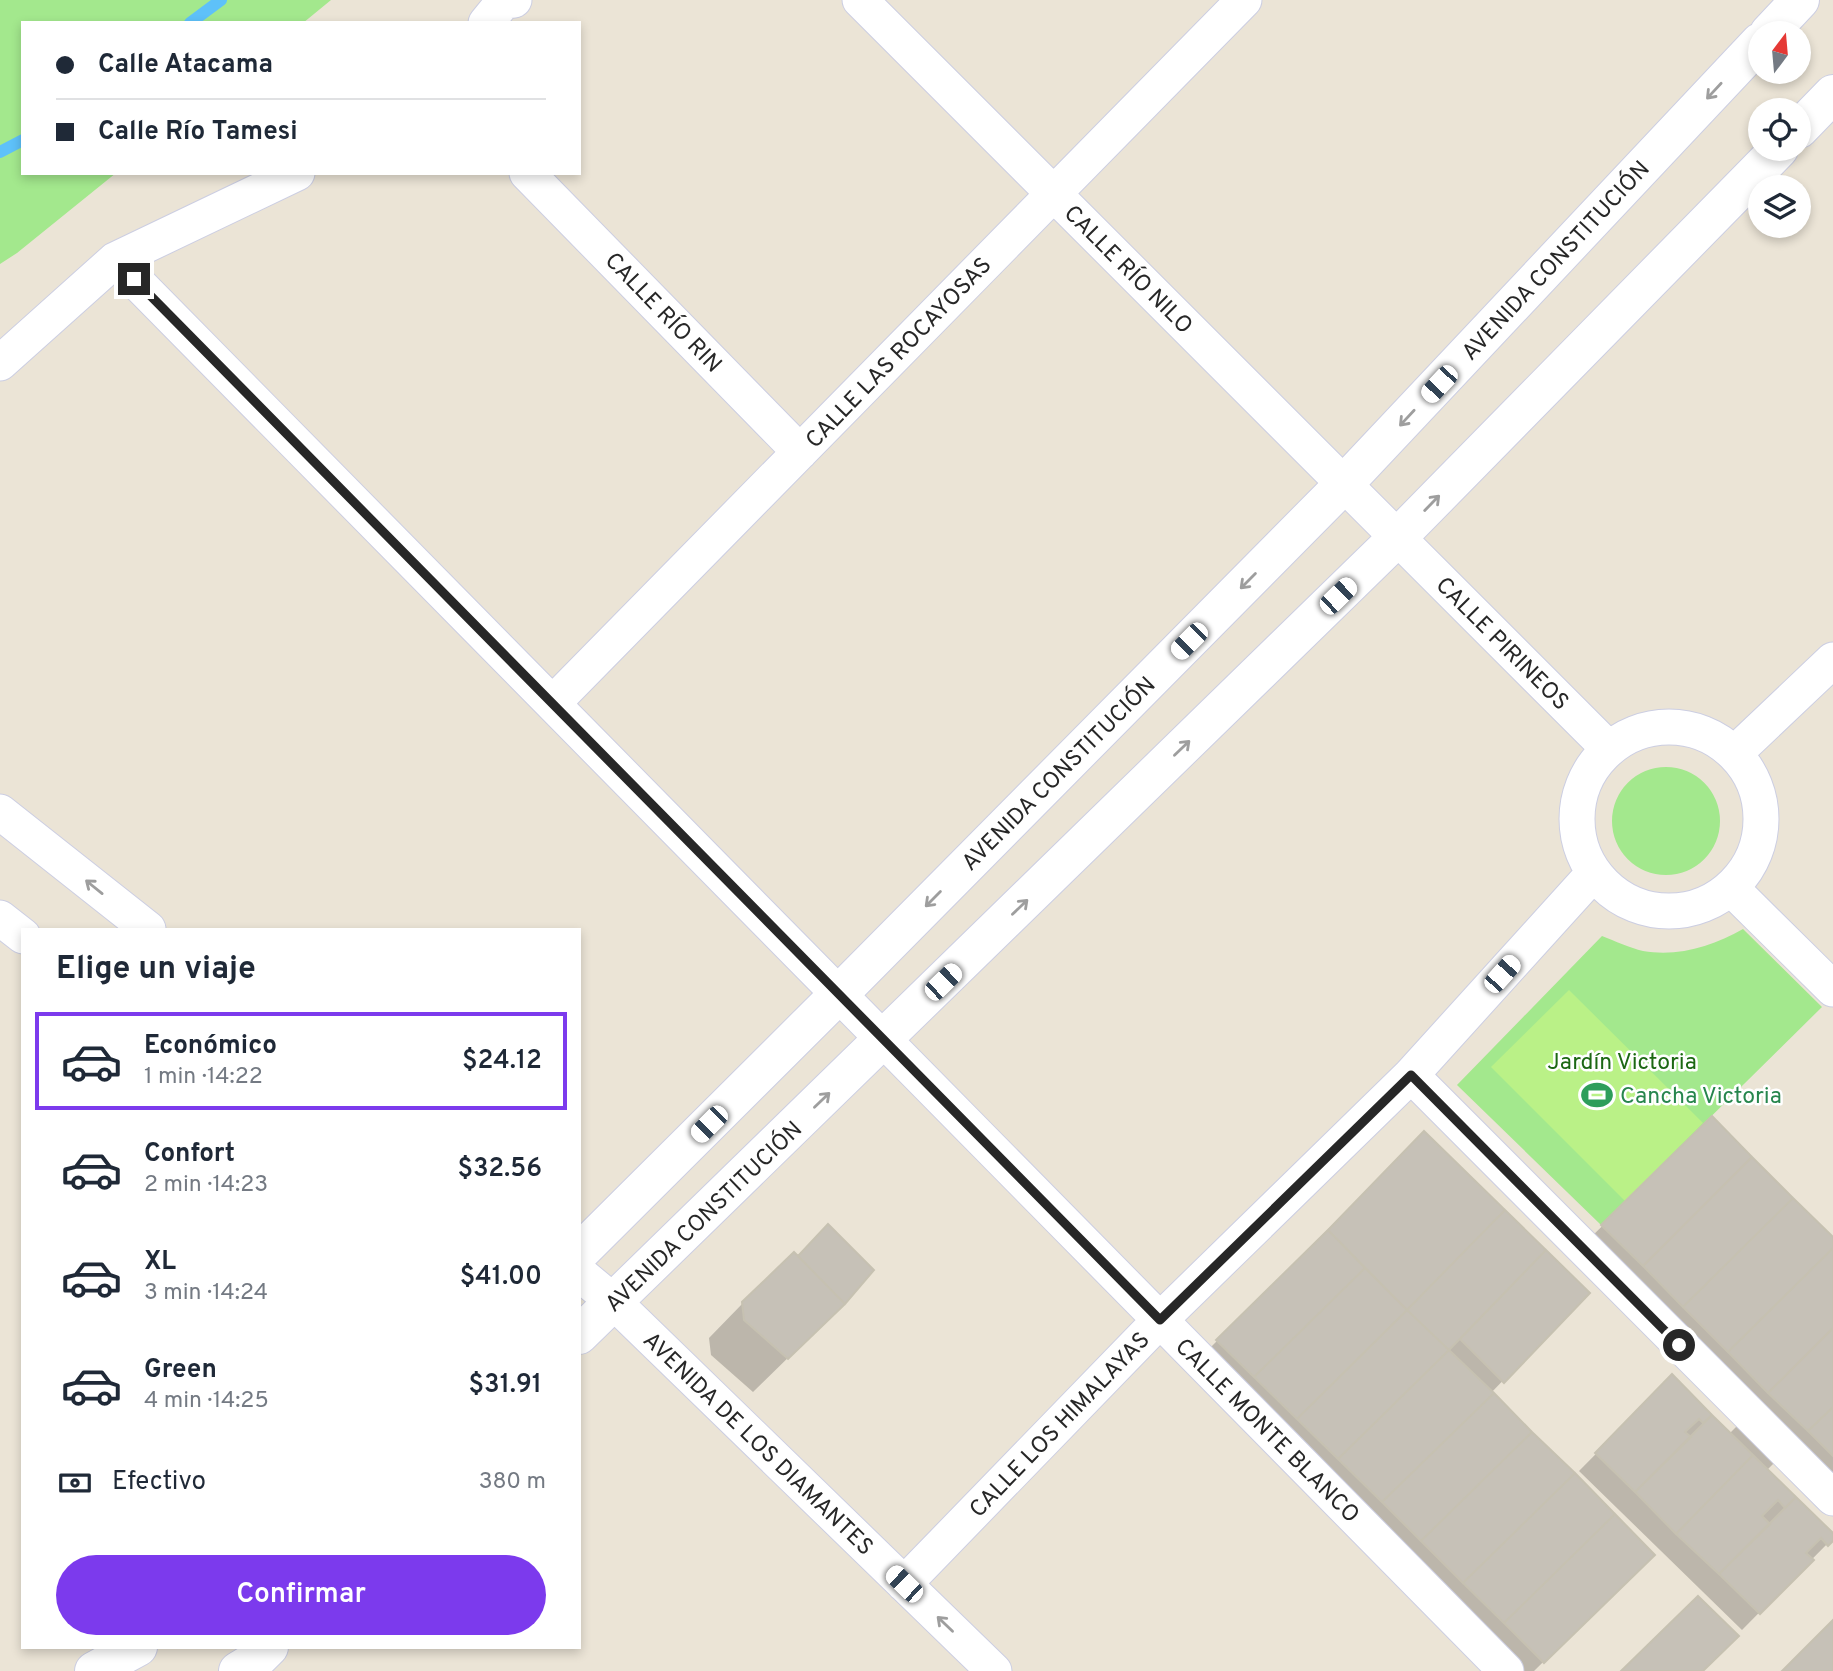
<!DOCTYPE html>
<html lang="es">
<head>
<meta charset="utf-8">
<style>
	:root { --surface:#fff; --page:#f2f2f3; --text:#1f2937; --muted:#747a83; --line:#e0e1e3; --accent:#7c3aed }
	body { margin:0; font-family:Overpass,sans-serif; background:var(--page); color:var(--text); height:100vh; display:flex; flex-direction:column; font-size:26px; white-space:nowrap }
	* { box-sizing:border-box; margin:0 }
	p { font-size:23px; color:var(--muted) }
	.icon { flex:none; width:38px; height:38px; fill:none; stroke:currentColor; stroke-width:2; stroke-linecap:round; stroke-linejoin:round }
	.map { position:relative; flex:1; overflow:hidden }
	.panel { position:absolute; left:21px; top:928px; width:560px; height:721px; display:flex; flex-direction:column; background:var(--surface); border-radius:0px; box-shadow:0 4px 10px #0003 }
	.panel>* { flex:none }
	.banner { position:absolute; left:21px; top:21px; width:560px; height:154px; border-radius:0px; box-shadow:0 4px 10px #0003; display:grid; align-content:center; height:154px; padding:0 35px; background:var(--surface) }
	.needle { width:46px; rotate:16deg }
	.fabs { position:absolute; left:1748px; top:21px; display:grid; gap:14px }
	.fabs a { display:grid; place-items:center; width:63px; height:63px; border-radius:50%; background:var(--surface); box-shadow:0 4px 10px #0003; font-size:35px }
	.end { position:absolute; width:32px; height:32px; margin:-16px; border:9px solid #272727; background:#fff; box-shadow:0 0 0 4px #fff }
	.from { border-radius:50% }
	.car { position:absolute; width:21px; height:42px; margin:-21px -10px; border-radius:9px; box-shadow:0 0 5px 2px #0007; background:linear-gradient(#fff 24%,#345 0 40%,#fff 0 76%,#345 0 86%,#fff 0) }
	.banner b { display:flex; align-items:center; gap:24px; height:66px; font-size:26px }
	.banner b+b { border-top:2px solid var(--line) }
	.banner i { width:18px; height:18px; background:var(--text) }
	ul { padding:0; list-style:none }
	li { display:flex; align-items:center; gap:21px; height:98px; margin:0 14px 10px; padding:0 21px; border:4px solid transparent; border-radius:0px }
	li div { flex:1 }
	li b { display:block; font-size:26px }
	li em { font-style:normal; font-weight:600 }
	li.selected { border-color:var(--accent) }
	li>.icon { width:63px; height:63px; stroke-width:1.5 }
	h2 { padding:0 35px; font-size:32px; line-height:84px }
	.pay { display:flex; align-items:center; gap:18px; height:77px; padding:0 35px; font-size:26px }
	.pay p { margin-inline-start:auto }
	.button { display:flex; gap:14px; margin-top:auto; padding:14px 35px }
	.button a { flex:1; height:80px; border-radius:42px; background:var(--accent); color:#fff; font-size:28px; font-weight:600; line-height:80px; text-align:center }
	.map>svg:first-child { display:block }
	.green { fill:#a3e88d }
	.pitch { fill:#baf187 }
	.shadow { fill:#0003 }
	.lines { fill:none; stroke-linecap:round; stroke-linejoin:round }
	.stream { stroke:#5ec1f9; stroke-width:12 }
	.building { fill:#c6c1b7; stroke:#c6c1b1; stroke-width:2 }
	.minor-casing { stroke:#cccee2; stroke-width:37 }
	.tertiary-casing { stroke:#cccee2; stroke-width:40 }
	.minor { stroke:#fff; stroke-width:35 }
	.tertiary { stroke:#fff; stroke-width:38 }
	.oneway { stroke:#9e9e9e }
	.route { stroke:#272727; stroke-width:9 }
	.labels { text-anchor:middle; stroke-width:5; stroke-linejoin:round; paint-order:stroke }
	.street-label { font-size:23px; fill:#272727; stroke:#fff }
	.park-label { font-size:23px; fill:#1c6813; stroke:#fff }
	.leisure-label { font-size:23px; fill:#27864d; stroke:#fff; text-anchor:start }
</style>
</head>
<body>
<div class="map">
<svg width="1833" height="1671" viewBox="0 0 1833 1671">
	<rect width="100%" height="100%" fill="#ebe4d6"/>
	<path class="green" d="M 0,0 L 331,0 L 303,23 L 23,23 L 23,173 L 116,173 L 17,253 L 0,264 Z
		M1612 821a54 54 0 1 1 108 0a54 54 0 1 1-108 0Z
		M 1743,929 L 1822,1007 L 1601,1225 L 1457,1085 L 1602,936 C 1615,941 1630,948 1643,951 C 1679,957 1713,946 1743,929 Z"/>
	<path class="pitch" d="M 1569,990 L 1703,1123 L 1625,1201 L 1491,1067 Z"/>
	<path class="shadow" d="M 1712,1118 L 1833,1241 L 1833,1490 L 1790,1447 L 1767,1470 L 1833,1536 L 1833,1538 L 1742,1630 L 1579,1471 L 1672,1377 L 1729,1434 L 1752,1411 L 1585,1243 Z
		M 1424,1133 L 1587,1293 L 1490,1394 L 1652,1555 L 1534,1671 L 1518,1671 L 1200,1358 Z
		M 828,1227 L 872,1270 L 844,1303 L 753,1392 L 711,1355 L 709,1338 L 743,1303 L 797,1258 Z"/>
	<g class="lines">
		<path class="stream" d="M 190,23 L 221,0
			M 0,152 L 23,140"/>
	</g>
	<path class="building" d="M 1712,1116 L 1752,1157 L 1643,1266 L 1601,1225 Z
		M 1424,1131 L 1505,1210 L 1407,1310 L 1328,1230 Z
		M 1752,1157 L 1793,1198 L 1683,1307 L 1643,1266 Z
		M 1793,1198 L 1833,1237 L 1833,1248 L 1728,1352 L 1683,1307 Z
		M 1505,1210 L 1546,1250 L 1449,1350 L 1407,1310 Z
		M 828,1224 L 874,1270 L 845,1304 L 798,1256 Z
		M 1328,1230 L 1365,1268 L 1254,1377 L 1216,1340 Z
		M 1833,1248 L 1833,1328 L 1768,1393 L 1728,1352 Z
		M 1546,1250 L 1590,1293 L 1504,1383 L 1460,1339 Z
		M 794,1252 L 845,1304 L 788,1359 L 744,1320 L 742,1302 Z
		M 1365,1268 L 1407,1310 L 1297,1419 L 1254,1377 Z
		M 1407,1310 L 1449,1350 L 1338,1459 L 1297,1419 Z
		M 1833,1328 L 1833,1407 L 1808,1431 L 1768,1393 Z
		M 1449,1350 L 1494,1393 L 1382,1502 L 1338,1459 Z
		M 1672,1374 L 1712,1415 L 1703,1423 L 1699,1419 L 1685,1432 L 1691,1437 L 1635,1492 L 1595,1453 Z
		M 1494,1393 L 1532,1432 L 1421,1541 L 1382,1502 Z
		M 1833,1407 L 1833,1456 L 1808,1431 Z
		M 1712,1415 L 1753,1455 L 1676,1534 L 1635,1492 Z
		M 1532,1432 L 1575,1473 L 1463,1583 L 1421,1541 Z
		M 1753,1455 L 1796,1497 L 1785,1508 L 1778,1500 L 1762,1516 L 1770,1524 L 1719,1574 L 1676,1534 Z
		M 1575,1473 L 1615,1514 L 1504,1623 L 1463,1583 Z
		M 1796,1497 L 1833,1533 L 1833,1541 L 1828,1546 L 1821,1538 L 1806,1553 L 1814,1560 L 1760,1614 L 1719,1574 Z
		M 1615,1514 L 1655,1555 L 1544,1663 L 1504,1623 Z
		M 1698,1596 L 1739,1636 L 1703,1671 L 1621,1671 Z
		M 1833,1620 L 1833,1671 L 1782,1671 Z"/>
	<g class="lines">
		<defs>
			<path id="minor" d="M 860,0 L 1609,749
				M 486,23 L 504,1 L 514,0
				M 527,173 L 800,452
				M 115,260 L 1506,1671
				M 0,363 L 115,260 L 297,173
				M 553,703 L 1244,0
				M1577 819a92 92 0 1 1 184 0a92 92 0 1 1-184 0Z
				M 1735,753 L 1833,660
				M 0,812 L 148,929
				M 1732,889 L 1833,989
				M 0,918 L 23,936
				M 1411,1075 L 1833,1498
				M 579,1273 L 615,1303 L 994,1671
				M 904,1584 L 1160,1320 L 1411,1075 L 1593,874"/>
			<path id="tertiary" d="M 1769,33 L 1800,0
				M 1799,129 L 1833,94
				M 579,1253 L 839,994 L 1344,484 L 1760,42
				M 579,1335 L 1398,537 L 1779,149
				M 94,1671 L 138,1647
				M 238,1671 L 256,1660 L 269,1647"/>
		</defs>
		<use href="#minor" class="minor-casing"/>
		<use href="#tertiary" class="tertiary-casing"/>
		<use href="#minor" class="minor"/>
		<use href="#tertiary" class="tertiary"/>
	</g>
	<defs><path id="oneway-shaft" d="M-6 0H5M1.5-3L5.5 0L1.5 3" fill="none" stroke-width="1.6" stroke-linecap="round" stroke-linejoin="round" transform="scale(1.75)"/></defs>
	<g class="oneway">
		<use href="#oneway-shaft" transform="translate(1714 91) rotate(133)"/>
		<use href="#oneway-shaft" transform="translate(1407 418) rotate(133)"/>
		<use href="#oneway-shaft" transform="translate(1432 503) rotate(-46)"/>
		<use href="#oneway-shaft" transform="translate(1248 581) rotate(135)"/>
		<use href="#oneway-shaft" transform="translate(1182 748) rotate(-44)"/>
		<use href="#oneway-shaft" transform="translate(94 887) rotate(-141)"/>
		<use href="#oneway-shaft" transform="translate(933 899) rotate(135)"/>
		<use href="#oneway-shaft" transform="translate(1020 907) rotate(-44)"/>
		<use href="#oneway-shaft" transform="translate(822 1100) rotate(-44)"/>
		<use href="#oneway-shaft" transform="translate(945 1624) rotate(-136)"/>
	</g>
	<g class="lines">
		<path class="route" d="M 134,279 L 1160,1320 L 1411,1075 L 1679,1345"/>
	</g>
	<defs>
		<symbol id="stadium-bare" viewBox="-9 -9 18 18"><path d="M0-5a6.5 5 0 1 0 0 10a6.5 5 0 1 0 0-10ZM-3.5-1.8h7v3.6h-7Z" fill="#2e9e5b" stroke="#fff" stroke-width="2.5" paint-order="stroke"/></symbol>
	</defs>
	<g fill-rule="evenodd">
		<use href="#stadium-bare" x="1575" y="1073" width="44" height="44"/>
	</g>
	<g class="labels">
		<g class="street-label">
			<text transform="translate(1555 260) rotate(-47)" y="8">AVENIDA CONSTITUCIÓN</text>
			<text transform="translate(1129 269) rotate(45)" y="8">CALLE RÍO NILO</text>
			<text transform="translate(664 312) rotate(46)" y="8">CALLE RÍO RIN</text>
			<text transform="translate(898 352) rotate(-46)" y="8">CALLE LAS ROCAYOSAS</text>
			<text transform="translate(1503 643) rotate(45)" y="8">CALLE PIRINEOS</text>
			<text transform="translate(1058 773) rotate(-45)" y="8">AVENIDA CONSTITUCIÓN</text>
			<text transform="translate(703 1216) rotate(-44)" y="8">AVENIDA CONSTITUCIÓN</text>
			<text transform="translate(1059 1424) rotate(-46)" y="8">CALLE LOS HIMALAYAS</text>
			<text transform="translate(1268 1430) rotate(45)" y="8">CALLE MONTE BLANCO</text>
			<text transform="translate(759 1443) rotate(44)" y="8">AVENIDA DE LOS DIAMANTES</text>
		</g>
		<g class="park-label">
			<text x="1622" y="1069">Jardín Victoria</text>
		</g>
		<g class="leisure-label">
			<text x="1620" y="1103">Cancha Victoria</text>
		</g>
	</g>
</svg>
<div class="fabs">
<a><svg class="needle" viewBox="-14 -14 28 28"><path d="M0-13l5 13h-10z" fill="#e53935"/><path d="M0 13l5-13h-10z" fill="#747a83"/></svg></a>
<a><svg class="icon" aria-label="locate" viewBox="0 0 24 24"><circle cx="12" cy="12" r="6"/><path d="M12 2v4M12 18v4M2 12h4M18 12h4"/></svg></a>
<a><svg class="icon" aria-label="layers" viewBox="0 0 24 24"><path d="M12 4l9 5-9 5-9-5zM3 14l9 5 9-5"/></svg></a>
</div>
<i class="end from" style="left:1679px;top:1345px"></i>
<i class="end" style="left:134px;top:279px"></i>
<i class="car" style="left:1439px;top:384px;rotate:223deg"></i>
<i class="car" style="left:1338px;top:596px;rotate:46deg"></i>
<i class="car" style="left:1189px;top:641px;rotate:225deg"></i>
<i class="car" style="left:1502px;top:974px;rotate:42deg"></i>
<i class="car" style="left:943px;top:982px;rotate:46deg"></i>
<i class="car" style="left:709px;top:1124px;rotate:225deg"></i>
<i class="car" style="left:904px;top:1584px;rotate:314deg"></i>
<div class="banner">
<b><i class="from"></i>Calle Atacama</b>
<b><i></i>Calle Río Tamesi</b>
</div>
<section class="panel">
<h2>Elige un viaje</h2>
<ul>
<li class="selected"><svg class="icon" aria-label="car" viewBox="0 0 24 24"><path d="M5 17H2v-5l4-1 3-4h7l3 4 3 1v5h-3M9 17h6M6 11h13"/><circle cx="7" cy="17" r="2"/><circle cx="17" cy="17" r="2"/></svg><div><b>Económico</b><p>1 min · 14:22</p></div><em>$24.12</em></li>
<li><svg class="icon" aria-label="car" viewBox="0 0 24 24"><path d="M5 17H2v-5l4-1 3-4h7l3 4 3 1v5h-3M9 17h6M6 11h13"/><circle cx="7" cy="17" r="2"/><circle cx="17" cy="17" r="2"/></svg><div><b>Confort</b><p>2 min · 14:23</p></div><em>$32.56</em></li>
<li><svg class="icon" aria-label="car" viewBox="0 0 24 24"><path d="M5 17H2v-5l4-1 3-4h7l3 4 3 1v5h-3M9 17h6M6 11h13"/><circle cx="7" cy="17" r="2"/><circle cx="17" cy="17" r="2"/></svg><div><b>XL</b><p>3 min · 14:24</p></div><em>$41.00</em></li>
<li><svg class="icon" aria-label="car" viewBox="0 0 24 24"><path d="M5 17H2v-5l4-1 3-4h7l3 4 3 1v5h-3M9 17h6M6 11h13"/><circle cx="7" cy="17" r="2"/><circle cx="17" cy="17" r="2"/></svg><div><b>Green</b><p>4 min · 14:25</p></div><em>$31.91</em></li>
</ul>
<div class="pay"><svg class="icon" aria-label="cash" viewBox="0 0 24 24"><path d="M3 7h18v10H3z"/><circle cx="12" cy="12" r="2"/></svg>Efectivo<p>380 m</p></div>
<div class="button"><a>Confirmar</a></div>
</section>
</div>
</body>
</html>
